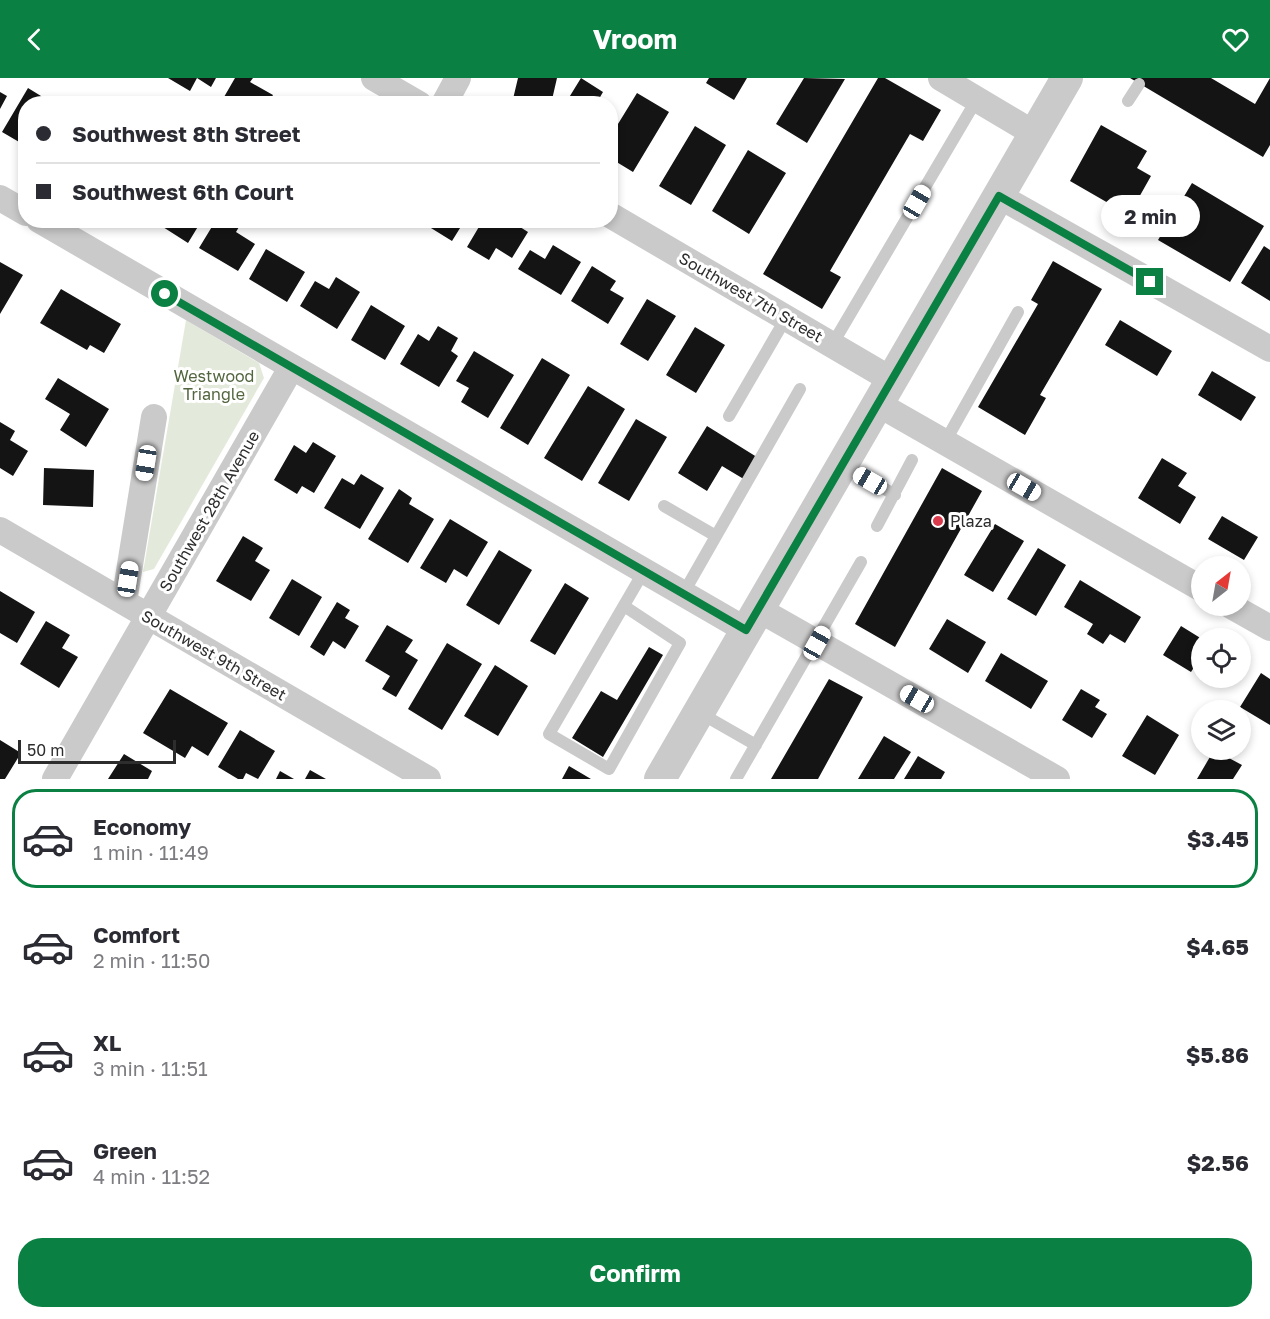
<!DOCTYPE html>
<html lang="en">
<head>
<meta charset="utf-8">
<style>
	:root { --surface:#fff; --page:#f2f2f3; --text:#2b2b33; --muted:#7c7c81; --line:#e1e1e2; --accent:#0b8043 }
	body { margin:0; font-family:"Golos Text",sans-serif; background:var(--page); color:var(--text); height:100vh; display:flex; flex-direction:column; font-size:22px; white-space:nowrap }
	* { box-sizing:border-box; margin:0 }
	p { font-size:20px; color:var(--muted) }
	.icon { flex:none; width:33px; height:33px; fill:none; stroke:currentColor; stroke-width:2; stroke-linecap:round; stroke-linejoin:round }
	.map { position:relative; height:701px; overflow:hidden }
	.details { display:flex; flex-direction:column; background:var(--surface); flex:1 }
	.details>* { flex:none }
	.hud { position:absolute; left:18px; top:18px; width:600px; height:132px; border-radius:24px; box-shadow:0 3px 9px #0003; display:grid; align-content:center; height:132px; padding:0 18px; background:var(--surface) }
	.needle { width:39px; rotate:31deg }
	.buttons { position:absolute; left:1191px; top:478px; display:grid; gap:12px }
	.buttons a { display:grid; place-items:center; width:60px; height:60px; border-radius:50%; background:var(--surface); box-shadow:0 3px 9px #0003; font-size:30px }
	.scale { position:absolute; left:18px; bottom:15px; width:158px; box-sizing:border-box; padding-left:6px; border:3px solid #2d2d2d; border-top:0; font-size:16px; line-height:21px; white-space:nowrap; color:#2d2d2d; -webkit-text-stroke:4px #fff; paint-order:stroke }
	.end { position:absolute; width:27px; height:27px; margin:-14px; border:8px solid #0b8043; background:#fff; box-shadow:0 0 0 3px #fff }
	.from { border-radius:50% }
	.bubble { position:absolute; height:42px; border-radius:21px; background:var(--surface); box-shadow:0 3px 9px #0003; font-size:20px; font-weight:700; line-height:42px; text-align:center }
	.car { position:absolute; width:18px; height:36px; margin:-18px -9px; border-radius:8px; box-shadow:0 0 4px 2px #0007; background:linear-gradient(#fff 24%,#345 0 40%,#fff 0 76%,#345 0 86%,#fff 0) }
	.hud b { display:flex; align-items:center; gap:21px; height:57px; font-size:22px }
	.hud b+b { border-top:2px solid var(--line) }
	.hud i { width:15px; height:15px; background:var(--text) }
	ul { padding:10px 0 0; list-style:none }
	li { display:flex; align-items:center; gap:18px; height:99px; margin:0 12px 9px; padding:0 6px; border:3px solid transparent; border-radius:24px }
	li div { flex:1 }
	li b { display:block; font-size:22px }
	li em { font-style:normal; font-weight:700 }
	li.selected { border-color:var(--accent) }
	li>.icon { width:54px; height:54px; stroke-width:1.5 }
	.button { display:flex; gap:12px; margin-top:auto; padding:12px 18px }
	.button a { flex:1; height:69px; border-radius:24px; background:var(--accent); color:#fff; font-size:24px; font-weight:700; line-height:69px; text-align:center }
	header { display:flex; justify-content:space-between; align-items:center; height:78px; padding:0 18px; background:var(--accent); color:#fff; font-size:27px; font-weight:700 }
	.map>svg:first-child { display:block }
	.green { fill:#e4eadb }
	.building { fill:#141414 }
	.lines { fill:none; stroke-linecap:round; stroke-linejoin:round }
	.service { stroke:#cacaca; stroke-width:12 }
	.minor { stroke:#cacaca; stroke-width:26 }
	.tertiary { stroke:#cacaca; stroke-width:32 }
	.route { stroke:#0b8043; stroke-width:8 }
	.poi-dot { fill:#d93a4c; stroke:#fff; stroke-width:2 }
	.labels { text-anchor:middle; stroke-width:6; stroke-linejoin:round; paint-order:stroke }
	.street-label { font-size:16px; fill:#2d2d2d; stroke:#fff }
	.park-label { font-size:16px; fill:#52653e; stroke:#fff }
	.poi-label { font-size:16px; fill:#2d2d2d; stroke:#fff; text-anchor:start }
</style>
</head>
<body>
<header><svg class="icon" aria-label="back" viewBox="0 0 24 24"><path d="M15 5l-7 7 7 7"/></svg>Vroom<svg class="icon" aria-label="heart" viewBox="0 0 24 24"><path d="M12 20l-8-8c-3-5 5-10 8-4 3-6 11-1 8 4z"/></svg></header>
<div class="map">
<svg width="1270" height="701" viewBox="0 0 1270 701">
	<rect width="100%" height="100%" fill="#fff"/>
	<path class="green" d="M 186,242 L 259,285 L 264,300 L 154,491 L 143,494 Z"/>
	<path class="building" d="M 168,0 L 216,0 L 211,9 L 197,0 L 190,13 Z
		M 235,0 L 253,0 L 250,4 L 273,17 L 268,26 L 230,26 L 232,23 L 224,19 Z
		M 518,0 L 557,0 L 551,26 L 513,21 Z
		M 581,0 L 603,14 L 596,26 L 565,26 Z
		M 709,0 L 747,0 L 734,22 L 706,5 Z
		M 804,0 L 845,1 L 807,65 L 776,46 Z
		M 878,0 L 885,0 L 941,32 L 923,63 L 910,56 L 830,193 L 841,199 L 822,231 L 763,196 Z
		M 1130,0 L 1211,0 L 1255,26 L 1270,0 L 1270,67 L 1263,79 Z
		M 28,10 L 54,26 L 26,26 L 26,68 L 2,54 Z
		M 0,14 L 7,18 L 0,31 Z
		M 637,15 L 669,34 L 633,94 L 610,80 L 610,59 Z
		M 289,19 L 299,26 L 285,26 Z
		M 1101,47 L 1147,73 L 1137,90 L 1151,98 L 1129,137 L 1070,103 Z
		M 695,48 L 726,67 L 691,127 L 659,108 Z
		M 748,72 L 786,95 L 749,156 L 712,133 Z
		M 1192,105 L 1264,148 L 1230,204 L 1158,162 Z
		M 152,142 L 202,142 L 188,165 Z
		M 216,142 L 243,142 L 236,154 L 255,166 L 238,193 L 199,170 Z
		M 418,142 L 465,142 L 452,163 Z
		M 483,142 L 509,142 L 528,154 L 512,180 L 496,170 L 489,182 L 467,169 Z
		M 553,167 L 581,184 L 561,217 L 518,191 L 530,172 L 545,181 Z
		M 1264,168 L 1270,172 L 1270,223 L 1241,205 Z
		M 266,171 L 305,194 L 287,224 L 249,201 Z
		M 1053,183 L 1102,211 L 1040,317 L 1046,320 L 1025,357 L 978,329 L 1038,226 L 1031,222 Z
		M 0,184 L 23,197 L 0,236 Z
		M 592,188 L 616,203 L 610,212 L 624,220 L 608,246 L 571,223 Z
		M 336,199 L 360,214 L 337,251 L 300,228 L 315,203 L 329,211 Z
		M 61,211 L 121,246 L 104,275 L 90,267 L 87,272 L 40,245 Z
		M 647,221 L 676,238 L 648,283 L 620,266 Z
		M 371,227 L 405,248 L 385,282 L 351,262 Z
		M 1120,242 L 1172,273 L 1157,298 L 1105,267 Z
		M 438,248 L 458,260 L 451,273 L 458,278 L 439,309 L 400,286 L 418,256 L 429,263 Z
		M 695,249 L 725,267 L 696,315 L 666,297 Z
		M 474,273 L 514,297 L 488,340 L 461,324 L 469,310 L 456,303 Z
		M 542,280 L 570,297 L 528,367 L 500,350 Z
		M 1212,293 L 1256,319 L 1241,343 L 1198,317 Z
		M 58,300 L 109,331 L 86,369 L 60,352 L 70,336 L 45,321 Z
		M 588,308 L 625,331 L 582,403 L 544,380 Z
		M 636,341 L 667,359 L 629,423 L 598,405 Z
		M 0,344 L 15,353 L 10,362 L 28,373 L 13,398 L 0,390 Z
		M 707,348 L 760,381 L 747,403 L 722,388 L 707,413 L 678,395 Z
		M 313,364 L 336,378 L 314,415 L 302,408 L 297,416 L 274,402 L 294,367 L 306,375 Z
		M 1162,380 L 1187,395 L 1178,408 L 1196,419 L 1180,446 L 1138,420 Z
		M 44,390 L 94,392 L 93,429 L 43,427 Z
		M 942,390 L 982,413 L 895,569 L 855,546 Z
		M 361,396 L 384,410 L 360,451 L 324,430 L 342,400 L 354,407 Z
		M 399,411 L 412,420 L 409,426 L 434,441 L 408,485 L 368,461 Z
		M 1222,438 L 1258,459 L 1244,482 L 1208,461 Z
		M 450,441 L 488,464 L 467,499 L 454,491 L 446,505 L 420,490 Z
		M 995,446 L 1024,463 L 993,514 L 964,497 Z
		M 243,458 L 263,470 L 255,483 L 270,492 L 251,523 L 216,503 Z
		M 1038,470 L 1066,487 L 1036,538 L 1007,521 Z
		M 499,472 L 532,492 L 499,547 L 466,527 Z
		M 292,501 L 322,519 L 299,558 L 269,540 Z
		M 1080,502 L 1141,539 L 1125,565 L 1110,556 L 1103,566 L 1087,556 L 1093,546 L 1064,529 Z
		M 565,505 L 589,520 L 555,577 L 530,563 Z
		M 0,513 L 35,534 L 17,565 L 0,555 Z
		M 337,524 L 350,532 L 345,540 L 359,548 L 345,571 L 333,563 L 324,578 L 310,569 Z
		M 947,541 L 986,564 L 968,595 L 929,571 Z
		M 46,543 L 70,557 L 62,570 L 78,579 L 59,610 L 20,586 Z
		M 387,547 L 413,562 L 405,574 L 418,582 L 396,619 L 382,611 L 390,598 L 365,583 Z
		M 1181,548 L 1202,561 L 1202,577 L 1191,594 L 1163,577 Z
		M 447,565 L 482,586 L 442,652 L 408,631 Z
		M 649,569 L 663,577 L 603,679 L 572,660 L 601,613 L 617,622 Z
		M 1001,575 L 1048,603 L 1031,631 L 985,603 Z
		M 495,587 L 528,608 L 498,658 L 464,638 Z
		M 1261,595 L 1270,601 L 1270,647 L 1240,629 Z
		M 829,601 L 863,619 L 818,701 L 771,701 Z
		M 170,611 L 228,645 L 208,678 L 192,668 L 185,680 L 143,655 Z
		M 1081,611 L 1100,622 L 1095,629 L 1107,636 L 1092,660 L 1062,642 Z
		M 1147,637 L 1179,657 L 1155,697 L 1122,678 Z
		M 240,652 L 275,673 L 258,701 L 246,695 L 243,701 L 238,701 L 218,689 Z
		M 884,658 L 911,674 L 894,701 L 858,701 Z
		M 0,662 L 21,675 L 5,701 L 0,701 Z
		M 1214,672 L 1242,687 L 1233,701 L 1197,701 Z
		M 124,676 L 152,693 L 148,701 L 108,701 Z
		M 918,678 L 945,694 L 941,701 L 904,701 Z
		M 569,688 L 591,701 L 562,701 Z
		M 310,692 L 326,701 L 305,701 Z
		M 280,693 L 294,701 L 276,701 Z"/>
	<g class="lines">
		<path class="service" d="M 1128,23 L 1139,6
			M 832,267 L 977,21
			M 729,338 L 786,240
			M 945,364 L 1018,234
			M 844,387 L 895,417
			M 664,428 L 716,458
			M 877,448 L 912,382
			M 683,516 L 800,311
			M 624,528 L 680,565 L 609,691 L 549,656 L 644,493
			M 700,635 L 756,667
			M 736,701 L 861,484"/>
		<path class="minor" d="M 374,0 L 419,26
			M 941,0 L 1035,56
			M 444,26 L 458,0
			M 999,118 L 1270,271
			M 0,120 L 26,135
			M 610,137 L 892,302
			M 39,142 L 746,552
			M 878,326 L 1202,511
			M 0,452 L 428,701
			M 124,524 L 154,339
			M 1231,528 L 1270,550
			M 758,531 L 1057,701
			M 55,701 L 291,290"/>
		<path class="tertiary" d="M 660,701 L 1067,0"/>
	</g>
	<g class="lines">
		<path class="route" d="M 165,216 L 746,552 L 999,118 L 1150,204"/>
	</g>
	<circle class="poi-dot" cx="938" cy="443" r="6"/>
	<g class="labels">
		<g class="street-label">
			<text transform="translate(751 219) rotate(30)" y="6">Southwest 7th Street</text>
			<text transform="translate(209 433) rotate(-60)" y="6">Southwest 28th Avenue</text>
			<text transform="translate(214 577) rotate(30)" y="6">Southwest 9th Street</text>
		</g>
		<g class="park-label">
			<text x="214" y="304">Westwood<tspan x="214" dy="18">Triangle</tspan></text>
		</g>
		<g class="poi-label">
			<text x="950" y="449">Plaza</text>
		</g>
	</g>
</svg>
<div class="buttons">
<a><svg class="needle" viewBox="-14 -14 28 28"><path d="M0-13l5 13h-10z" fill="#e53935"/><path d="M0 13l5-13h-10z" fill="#7c7c81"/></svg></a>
<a><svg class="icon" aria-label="locate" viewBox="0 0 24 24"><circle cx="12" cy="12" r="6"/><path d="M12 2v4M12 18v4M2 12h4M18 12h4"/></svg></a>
<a><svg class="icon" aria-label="layers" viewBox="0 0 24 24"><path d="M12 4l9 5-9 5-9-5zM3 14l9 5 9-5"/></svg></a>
</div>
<div class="scale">50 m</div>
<i class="end from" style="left:165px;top:216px"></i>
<i class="end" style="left:1150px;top:204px"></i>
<div class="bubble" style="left:1101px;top:117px;width:99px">2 min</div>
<i class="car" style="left:917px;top:124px;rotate:30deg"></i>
<i class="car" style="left:146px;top:385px;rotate:189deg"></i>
<i class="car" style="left:870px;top:403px;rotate:300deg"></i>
<i class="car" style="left:1024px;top:409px;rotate:120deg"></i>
<i class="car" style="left:128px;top:501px;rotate:9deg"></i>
<i class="car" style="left:817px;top:565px;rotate:29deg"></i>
<i class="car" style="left:917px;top:621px;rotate:300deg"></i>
<div class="hud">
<b><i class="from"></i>Southwest 8th Street</b>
<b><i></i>Southwest 6th Court</b>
</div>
</div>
<section class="details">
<ul>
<li class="selected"><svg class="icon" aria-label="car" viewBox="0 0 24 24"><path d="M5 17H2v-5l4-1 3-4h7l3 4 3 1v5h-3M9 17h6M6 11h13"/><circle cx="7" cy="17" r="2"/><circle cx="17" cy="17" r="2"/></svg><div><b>Economy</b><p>1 min · 11:49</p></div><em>$3.45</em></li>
<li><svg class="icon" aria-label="car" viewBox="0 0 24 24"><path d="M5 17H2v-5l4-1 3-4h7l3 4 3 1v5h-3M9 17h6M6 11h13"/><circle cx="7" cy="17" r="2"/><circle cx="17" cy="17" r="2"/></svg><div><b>Comfort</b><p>2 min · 11:50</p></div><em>$4.65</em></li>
<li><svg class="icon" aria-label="car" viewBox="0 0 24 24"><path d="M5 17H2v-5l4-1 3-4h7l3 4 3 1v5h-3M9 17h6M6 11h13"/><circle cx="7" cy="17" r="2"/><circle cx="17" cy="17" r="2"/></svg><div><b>XL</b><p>3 min · 11:51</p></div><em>$5.86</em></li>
<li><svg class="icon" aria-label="car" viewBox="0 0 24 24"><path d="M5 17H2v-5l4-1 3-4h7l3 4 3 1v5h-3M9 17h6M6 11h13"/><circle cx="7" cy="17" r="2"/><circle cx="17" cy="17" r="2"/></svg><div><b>Green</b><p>4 min · 11:52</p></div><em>$2.56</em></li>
</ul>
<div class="button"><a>Confirm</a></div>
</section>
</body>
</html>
